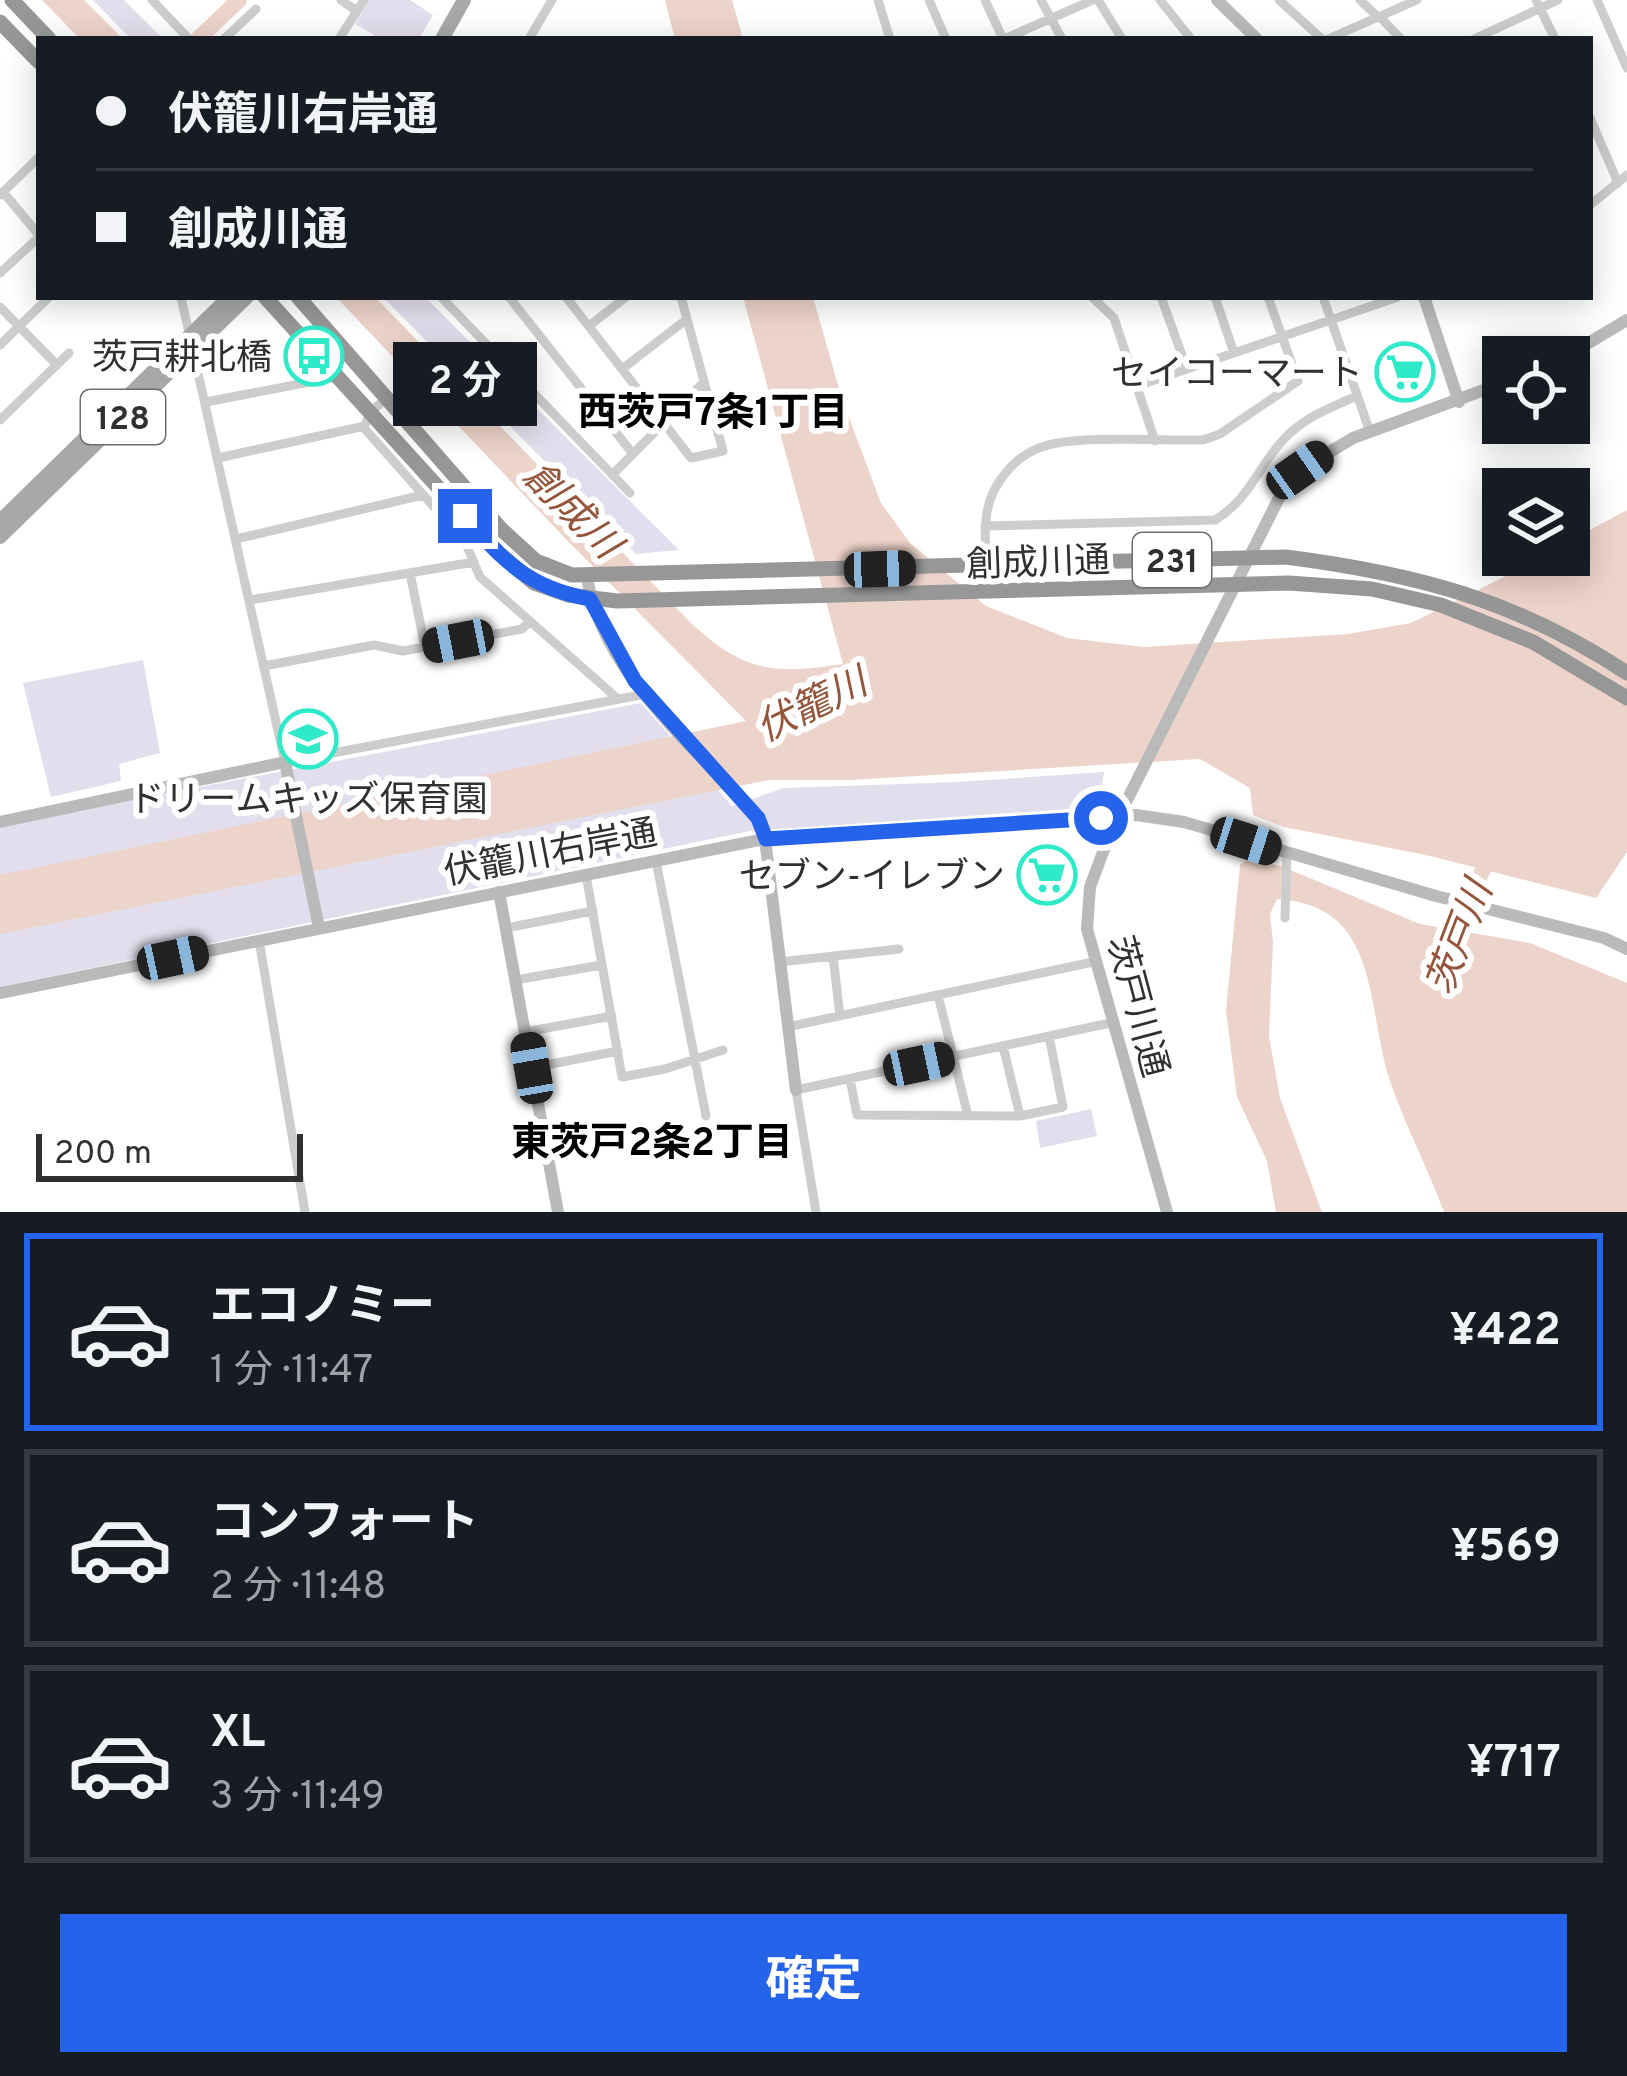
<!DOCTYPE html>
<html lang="ja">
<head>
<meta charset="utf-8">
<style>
	:root { --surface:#171b24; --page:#242831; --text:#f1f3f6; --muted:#9ea1a6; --line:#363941; --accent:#2563eb }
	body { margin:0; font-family:Overpass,"Noto Sans JP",sans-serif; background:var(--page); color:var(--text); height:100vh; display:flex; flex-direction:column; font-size:45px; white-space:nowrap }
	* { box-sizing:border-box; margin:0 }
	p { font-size:39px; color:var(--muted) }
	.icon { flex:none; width:66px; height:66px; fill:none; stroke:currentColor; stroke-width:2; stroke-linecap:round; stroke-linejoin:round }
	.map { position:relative; height:1212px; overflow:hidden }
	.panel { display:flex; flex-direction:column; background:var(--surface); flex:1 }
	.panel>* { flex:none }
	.hud { position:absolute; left:36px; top:36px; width:1557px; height:264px; border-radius:0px; box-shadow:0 6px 30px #0003; display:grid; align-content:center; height:264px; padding:0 60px; background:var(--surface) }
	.buttons { position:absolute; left:1482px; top:336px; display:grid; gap:24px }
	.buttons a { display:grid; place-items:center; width:108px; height:108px; border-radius:0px; background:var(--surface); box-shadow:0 6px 30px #0003; font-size:60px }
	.scale { position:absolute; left:36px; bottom:30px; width:267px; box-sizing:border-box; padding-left:12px; border:6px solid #303030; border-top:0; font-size:33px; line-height:42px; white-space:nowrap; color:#303030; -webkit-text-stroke:9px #fff; paint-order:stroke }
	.end { position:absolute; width:54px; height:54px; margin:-27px; border:15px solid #2563eb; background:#fff; box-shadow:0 0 0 6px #fff }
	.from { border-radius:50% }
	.bubble { position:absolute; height:84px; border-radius:0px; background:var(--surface); box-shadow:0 6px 30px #0003; font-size:39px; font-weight:700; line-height:84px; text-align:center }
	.car { position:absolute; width:36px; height:72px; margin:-36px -18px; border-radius:15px; box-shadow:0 0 9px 3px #0007; background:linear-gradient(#222 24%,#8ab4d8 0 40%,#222 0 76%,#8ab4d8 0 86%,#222 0) }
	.hud b { display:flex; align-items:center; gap:42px; height:114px; font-size:45px }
	.hud b+b { border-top:3px solid var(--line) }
	.hud i { width:30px; height:30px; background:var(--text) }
	ul { padding:21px 0 0; list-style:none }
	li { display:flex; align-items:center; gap:36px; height:198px; margin:0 24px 18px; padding:0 36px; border:6px solid var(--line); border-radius:0px }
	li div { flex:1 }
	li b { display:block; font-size:45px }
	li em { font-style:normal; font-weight:700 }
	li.current { border-color:var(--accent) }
	li>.icon { width:108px; height:108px; stroke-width:1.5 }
	.primary-button { display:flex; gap:24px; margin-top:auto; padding:24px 60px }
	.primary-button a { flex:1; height:138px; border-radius:0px; background:var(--accent); color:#fff; font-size:48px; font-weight:700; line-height:138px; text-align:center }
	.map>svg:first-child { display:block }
	.green { fill:#e3deed }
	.water { fill:#edd4ca }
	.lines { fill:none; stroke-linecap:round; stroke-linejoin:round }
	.river { stroke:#edd4ca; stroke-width:16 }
	.street { stroke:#cdcdcd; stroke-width:9 }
	.secondary { stroke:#bababa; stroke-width:12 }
	.primary { stroke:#a8a8a8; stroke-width:14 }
	.highway { stroke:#979797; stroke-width:15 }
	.route { stroke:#2563eb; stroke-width:15 }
	.labels { text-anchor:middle; stroke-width:12; stroke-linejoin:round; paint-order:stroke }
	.shield { fill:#fff; stroke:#6e6e6e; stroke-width:3 }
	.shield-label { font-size:33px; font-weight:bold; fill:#303030 }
	.poi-label { font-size:36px; fill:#303030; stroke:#fff; text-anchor:end }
	.street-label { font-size:36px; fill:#303030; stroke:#fff }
	.neighbourhood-label { font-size:39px; font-weight:bold; fill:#000; stroke:#fff }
	.water-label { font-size:39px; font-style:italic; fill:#95553b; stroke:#fff }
</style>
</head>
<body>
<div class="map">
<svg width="1627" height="1212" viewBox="0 0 1627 1212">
	<rect width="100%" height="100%" fill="#fff"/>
	<path class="green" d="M 93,0 L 124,0 L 163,39 L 131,39 Z
		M 369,0 L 410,0 L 433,15 L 419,39 L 381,39 L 355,24 Z
		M 383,297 L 425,297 L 679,550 L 636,554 Z
		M 143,660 L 160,753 L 119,764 L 121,781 L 51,797 L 23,683 Z
		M 641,703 L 732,806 L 784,788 L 958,782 L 1104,772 L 1099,807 L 750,831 L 0,987 L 0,825 Z
		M 1091,1109 L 1097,1136 L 1040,1148 L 1036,1121 Z"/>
	<path class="water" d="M 42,0 L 84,0 L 123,39 L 80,39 Z
		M 665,0 L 732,0 L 743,39 L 675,39 Z
		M 336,297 L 375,297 L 689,621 C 742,671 771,675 843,664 L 743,297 L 813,297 L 842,399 L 881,503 L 910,543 L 986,606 L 1067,638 L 1144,647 L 1348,634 L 1411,623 L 1548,555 L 1569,555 L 1569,541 L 1627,510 L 1627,852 L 1596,898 L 1426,855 L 1284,827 L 1253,815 L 1250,788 L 1200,759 L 850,780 L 769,780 L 0,934 L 0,875 L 746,721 L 562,535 Z
		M 1247,860 L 1281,866 L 1420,924 L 1530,943 L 1627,983 L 1627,1212 L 1444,1212 C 1428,1169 1406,1127 1391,1084 C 1365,1010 1383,905 1277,899 L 1270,914 L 1273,942 L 1269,1036 L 1280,1098 L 1322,1212 L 1276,1212 L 1267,1161 L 1237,1097 L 1226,1010 L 1240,865 Z"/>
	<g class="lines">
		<path class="river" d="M 198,39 L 239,0
			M 1446,946 L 1492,851"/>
		<path class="street" d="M 152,0 L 189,39
			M 341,0 L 357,11
			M 878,0 L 890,39
			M 929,0 L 946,39
			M 985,0 L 1003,39
			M 1041,0 L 1062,39
			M 1098,0 L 1122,39
			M 1160,0 L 1191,39
			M 1279,0 L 1322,39
			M 1360,0 L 1379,18
			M 1536,0 L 1555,39
			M 1597,0 L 1627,68
			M 1380,17 L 1401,39
			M 224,39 L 256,9
			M 339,39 L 364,0
			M 529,39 L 552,0
			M 1004,39 L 1093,0
			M 1328,39 L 1417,0
			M 1474,39 L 1558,0
			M 1590,118 L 1618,183
			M 3,192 L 39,235
			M 0,195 L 39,157
			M 1590,205 L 1627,175
			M 0,273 L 39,237
			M 181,297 L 285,762 L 646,694
			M 441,297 L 630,493
			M 509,297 L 633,454
			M 566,297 L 691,458 L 723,451 L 681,297
			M 1092,297 L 1114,318 L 1155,441
			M 1161,297 L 1187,369
			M 1215,297 L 1234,353
			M 1323,297 L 1370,432
			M 0,307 L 57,365
			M 589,326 L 626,297
			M 0,345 L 49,297
			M 622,369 L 687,319
			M 1137,386 L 1398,297
			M 386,399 L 370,412 L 364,428 L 465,542 L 480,577 L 618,699
			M 206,402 L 336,377
			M 0,420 L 69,353
			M 218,458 L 365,426
			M 613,474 L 704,382
			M 985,526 L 1215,520 C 1249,500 1258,467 1283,440 C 1303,418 1331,407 1357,396
			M 236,539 L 423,495
			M 410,573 L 425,647
			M 1001,592 C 987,566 982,543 987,512 C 992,483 1016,454 1045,446 C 1080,435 1164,441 1203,440 L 1220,434 L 1298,381 L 1268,297
			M 250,600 L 474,562
			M 264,666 L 374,645 L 403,651 L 522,629 L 530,621
			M 656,861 L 706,1116
			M 586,875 L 622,1077 L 665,1069 L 723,1050
			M 1285,918 L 1287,854
			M 506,928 L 593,911
			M 259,940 L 305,1212
			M 833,956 L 840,1016
			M 779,962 L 899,949
			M 515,980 L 602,965
			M 938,995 L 968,1116
			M 787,1027 L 1093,962
			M 525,1032 L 612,1016
			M 1003,1046 L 1020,1116
			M 531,1068 L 618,1051
			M 850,1079 L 857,1115 L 1020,1116 L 1063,1107 L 1049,1036
			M 816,1212 L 796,1090 L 1110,1023"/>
		<path class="secondary" d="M 1217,0 L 1257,39
			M 1424,297 L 1459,402
			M 1565,357 L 1627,320
			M 587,577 C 602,674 696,747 758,818 L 765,839 L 796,1090
			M 0,822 L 285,762 L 319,928
			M 499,892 L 558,1212
			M 0,993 L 765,839 L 1136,815 L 1184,822 L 1436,896 L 1604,938 L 1627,949
			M 1167,1212 L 1087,929 L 1090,887 L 1109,836 L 1281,494 L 1300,470 L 1353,438 L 1503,383"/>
		<path class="primary" d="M 442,39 L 464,0
			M 0,521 L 229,297
			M 0,537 L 247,297"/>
		<path class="highway" d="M 12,0 L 49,39
			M 0,22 L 39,62
			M 265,297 L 496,551 L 534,583 L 568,595 L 617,601 L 1289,583 L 1372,589 L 1441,605 L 1533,642 L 1627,698
			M 298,297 L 501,529 L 536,561 L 572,575 L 1286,557 C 1417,574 1516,600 1627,673"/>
	</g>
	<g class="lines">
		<path class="route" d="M 465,516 C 504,562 529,588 590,599 L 635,681 L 758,818 L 766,839 L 1101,818"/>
	</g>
	<defs>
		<symbol id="bus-ring" viewBox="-11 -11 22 22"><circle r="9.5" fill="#fff" stroke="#2feac8" stroke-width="1.5"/><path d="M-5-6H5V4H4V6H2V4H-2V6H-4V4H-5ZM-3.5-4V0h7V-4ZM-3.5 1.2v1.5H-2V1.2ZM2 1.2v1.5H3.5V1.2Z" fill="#2feac8"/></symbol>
		<symbol id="supermarket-ring" viewBox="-11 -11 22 22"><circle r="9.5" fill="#fff" stroke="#2feac8" stroke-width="1.5"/><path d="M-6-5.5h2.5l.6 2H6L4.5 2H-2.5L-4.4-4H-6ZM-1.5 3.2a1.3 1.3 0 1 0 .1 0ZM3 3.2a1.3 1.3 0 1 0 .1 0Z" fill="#2feac8"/></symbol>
		<symbol id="school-ring" viewBox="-11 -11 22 22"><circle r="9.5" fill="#fff" stroke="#2feac8" stroke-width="1.5"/><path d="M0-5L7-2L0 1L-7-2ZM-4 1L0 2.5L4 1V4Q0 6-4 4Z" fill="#2feac8"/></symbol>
	</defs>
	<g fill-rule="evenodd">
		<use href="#bus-ring" x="281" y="323" width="66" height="66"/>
		<use href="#supermarket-ring" x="1372" y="339" width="66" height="66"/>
		<use href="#school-ring" x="275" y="706" width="66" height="66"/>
		<use href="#supermarket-ring" x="1014" y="842" width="66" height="66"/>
	</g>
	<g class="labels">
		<g class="shield">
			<rect x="81" y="390" width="84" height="54" rx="9"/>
			<rect x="1133" y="533" width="78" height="54" rx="9"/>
		</g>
		<g class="shield-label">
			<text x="123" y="429">128</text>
			<text x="1172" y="572">231</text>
		</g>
		<g class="poi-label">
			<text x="272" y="369">茨戸耕北橋</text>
			<text x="1363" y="385">セイコーマート</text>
			<text x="308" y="811" text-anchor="middle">ドリームキッズ保育園</text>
			<text x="1005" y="888">セブン-イレブン</text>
		</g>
		<g class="street-label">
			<text transform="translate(1038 561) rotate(-2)" y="13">創成川通</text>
			<text transform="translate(550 851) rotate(-11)" y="13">伏籠川右岸通</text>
			<text transform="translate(1139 1006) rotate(75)" y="13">茨戸川通</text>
		</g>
		<g class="neighbourhood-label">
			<text x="713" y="425">西茨戸7条1丁目</text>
			<text x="652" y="1155">東茨戸2条2丁目</text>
		</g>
		<g class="water-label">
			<text transform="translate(573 509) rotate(45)" y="14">創成川</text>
			<text transform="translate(811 704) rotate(-26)" y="14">伏籠川</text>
			<text transform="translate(1458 937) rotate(-69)" y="14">茨戸川</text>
		</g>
	</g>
</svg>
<div class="buttons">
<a><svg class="icon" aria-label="locate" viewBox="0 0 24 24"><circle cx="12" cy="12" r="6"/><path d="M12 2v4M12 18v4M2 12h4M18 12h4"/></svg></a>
<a><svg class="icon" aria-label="layers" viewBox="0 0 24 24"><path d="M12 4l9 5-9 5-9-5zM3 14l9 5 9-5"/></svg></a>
</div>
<div class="scale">200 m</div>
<i class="end from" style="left:1101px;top:818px"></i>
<i class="end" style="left:465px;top:516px"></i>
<div class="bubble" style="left:393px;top:342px;width:144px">2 分</div>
<i class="car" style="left:1300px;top:470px;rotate:55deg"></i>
<i class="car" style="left:880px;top:569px;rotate:88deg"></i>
<i class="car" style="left:458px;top:641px;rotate:259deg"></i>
<i class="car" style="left:1246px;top:841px;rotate:108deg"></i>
<i class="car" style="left:173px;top:958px;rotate:78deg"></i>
<i class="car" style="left:919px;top:1064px;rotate:78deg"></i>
<i class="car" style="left:532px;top:1068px;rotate:350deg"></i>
<div class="hud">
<b><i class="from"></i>伏籠川右岸通</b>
<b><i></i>創成川通</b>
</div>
</div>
<section class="panel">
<ul>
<li class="current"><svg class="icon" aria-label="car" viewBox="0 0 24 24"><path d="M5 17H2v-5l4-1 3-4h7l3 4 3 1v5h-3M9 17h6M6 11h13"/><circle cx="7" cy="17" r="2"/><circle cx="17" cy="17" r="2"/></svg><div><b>エコノミー</b><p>1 分 · 11:47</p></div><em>¥422</em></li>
<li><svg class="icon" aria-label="car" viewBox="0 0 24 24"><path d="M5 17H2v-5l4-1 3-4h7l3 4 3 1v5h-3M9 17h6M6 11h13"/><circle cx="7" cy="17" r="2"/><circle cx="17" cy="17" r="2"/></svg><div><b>コンフォート</b><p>2 分 · 11:48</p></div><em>¥569</em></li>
<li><svg class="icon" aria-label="car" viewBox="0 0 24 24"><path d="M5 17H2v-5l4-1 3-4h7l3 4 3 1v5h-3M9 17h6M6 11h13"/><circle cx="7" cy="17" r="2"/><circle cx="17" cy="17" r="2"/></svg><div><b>XL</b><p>3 分 · 11:49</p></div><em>¥717</em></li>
</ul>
<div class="primary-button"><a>確定</a></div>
</section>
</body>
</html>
